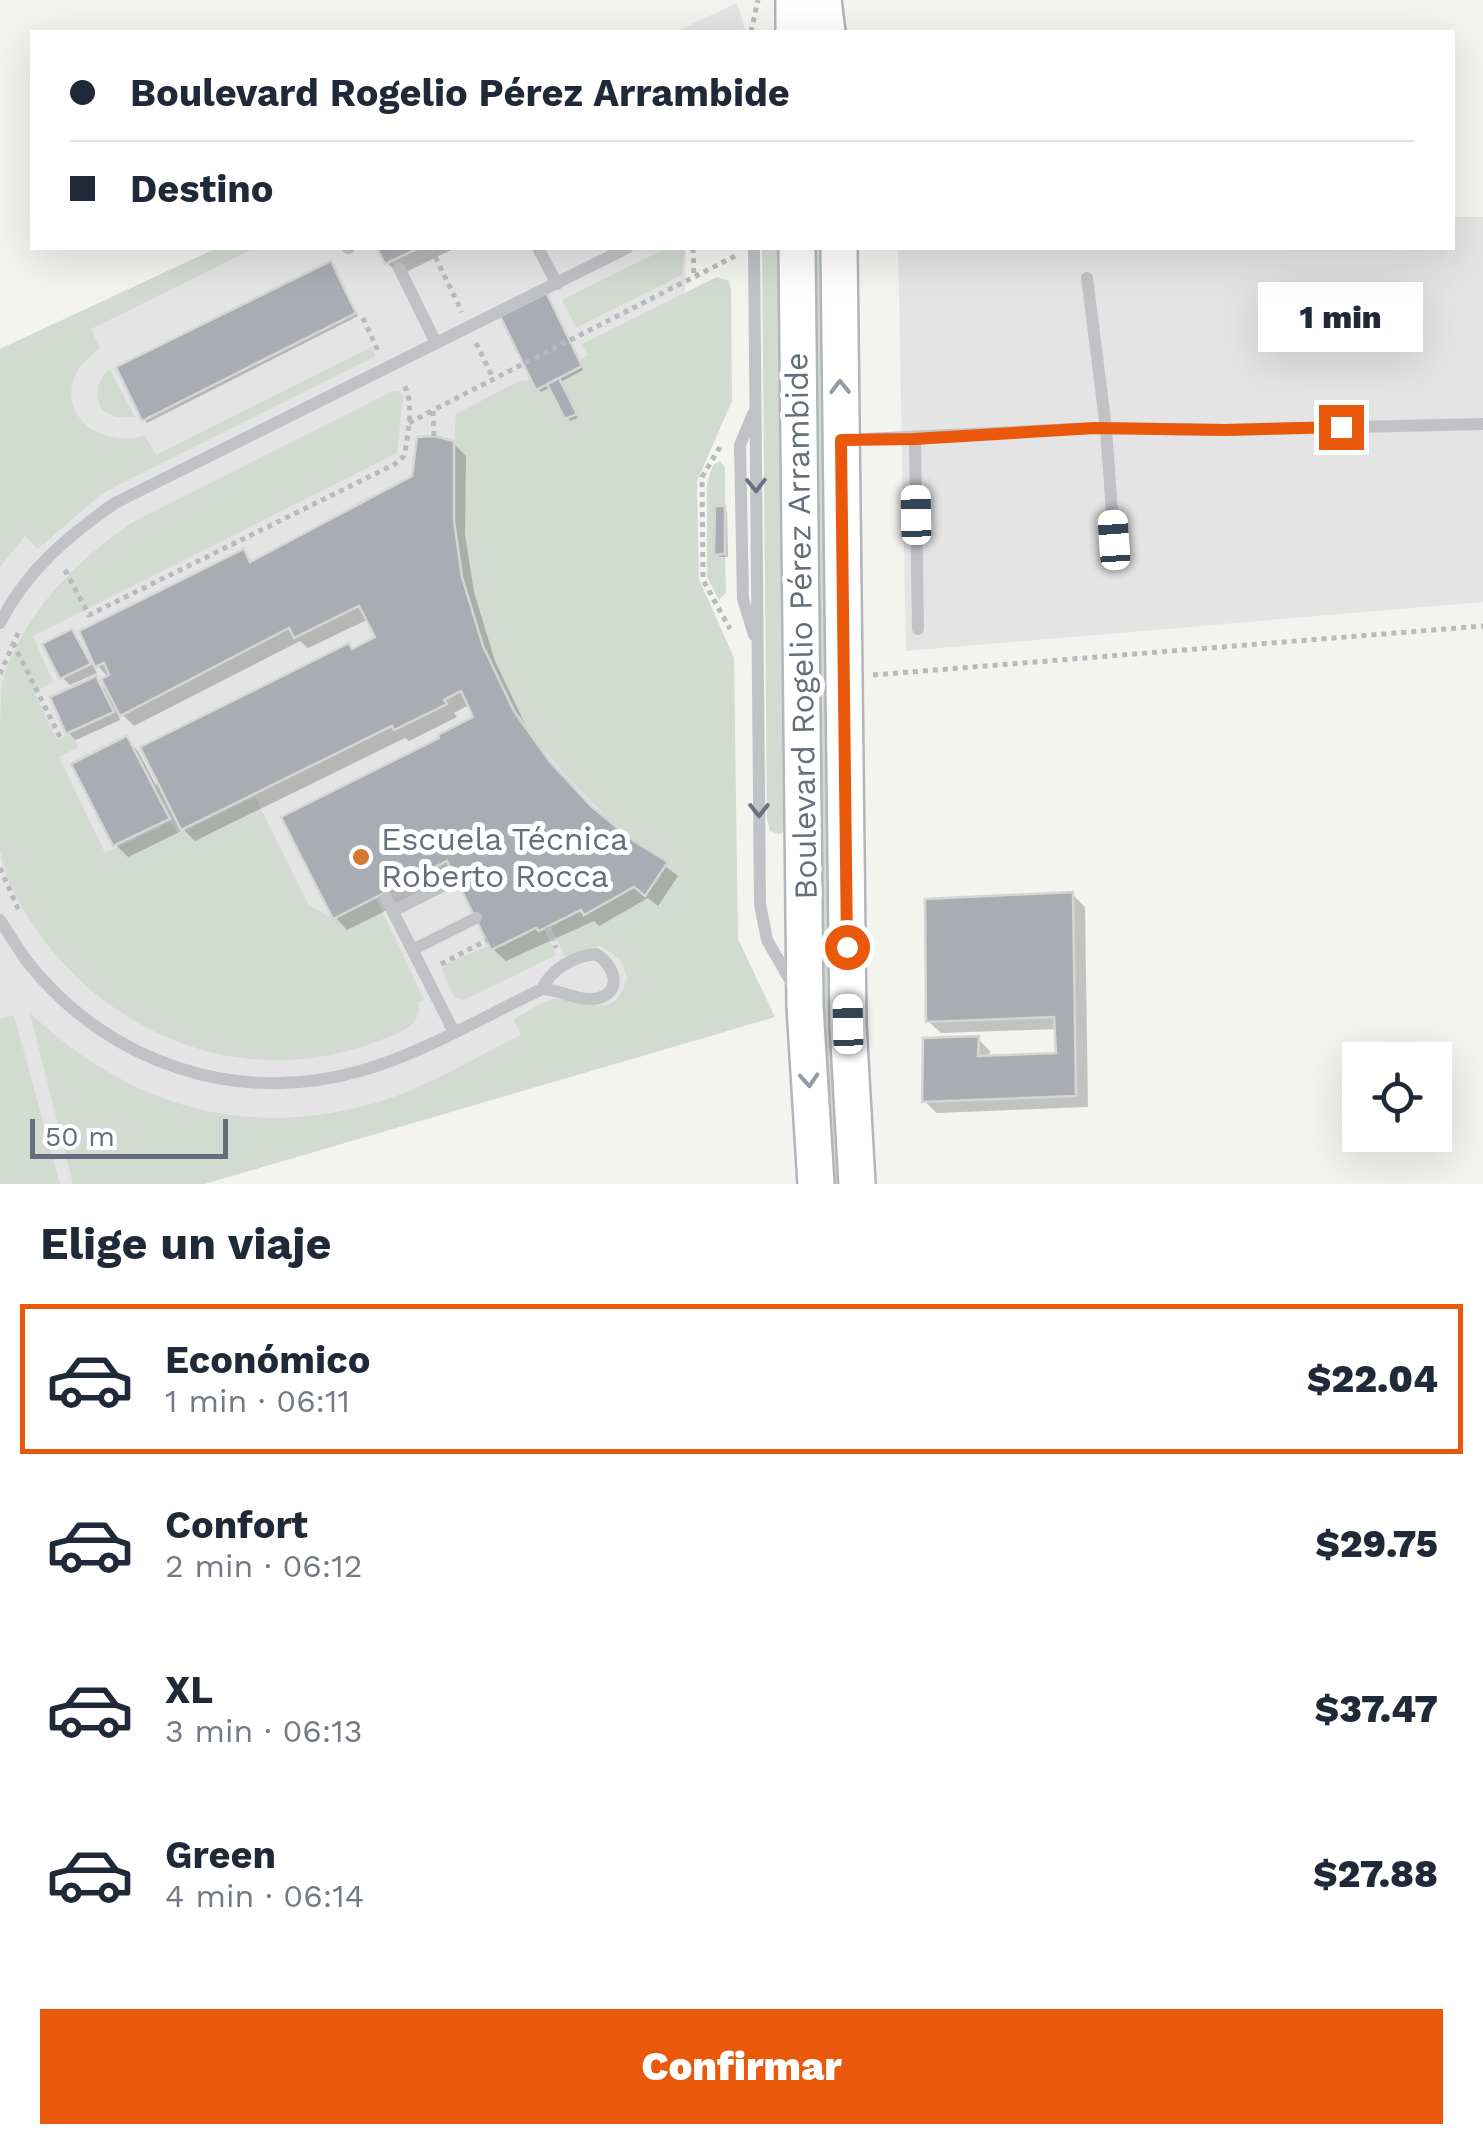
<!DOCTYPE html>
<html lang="es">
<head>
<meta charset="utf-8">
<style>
	:root { --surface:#fff; --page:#f2f2f3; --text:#1f2937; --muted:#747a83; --line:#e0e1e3; --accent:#ea580c }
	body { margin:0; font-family:"Work Sans",sans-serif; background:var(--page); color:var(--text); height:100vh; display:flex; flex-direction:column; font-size:38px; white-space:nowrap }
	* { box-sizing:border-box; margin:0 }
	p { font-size:32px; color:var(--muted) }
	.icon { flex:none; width:55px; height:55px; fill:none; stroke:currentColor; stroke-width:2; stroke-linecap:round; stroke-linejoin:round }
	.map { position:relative; height:1184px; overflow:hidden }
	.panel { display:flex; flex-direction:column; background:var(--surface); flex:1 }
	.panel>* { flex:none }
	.banner { position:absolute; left:30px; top:30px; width:1425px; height:220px; border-radius:0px; box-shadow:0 10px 40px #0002; display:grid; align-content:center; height:220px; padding:0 40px; background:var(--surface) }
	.tools { position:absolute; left:1342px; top:1042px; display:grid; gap:20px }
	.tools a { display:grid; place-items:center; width:110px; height:110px; border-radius:0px; background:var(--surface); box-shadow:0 10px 40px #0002; font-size:50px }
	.scale { position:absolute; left:30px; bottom:25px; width:198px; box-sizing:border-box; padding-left:10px; border:5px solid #666e7e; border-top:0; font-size:28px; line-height:35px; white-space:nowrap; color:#666e7e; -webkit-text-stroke:8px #fff; paint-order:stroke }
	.end { position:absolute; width:45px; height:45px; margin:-22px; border:12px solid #ea580c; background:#fff; box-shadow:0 0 0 5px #fff }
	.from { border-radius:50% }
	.bubble { position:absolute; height:70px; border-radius:0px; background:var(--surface); box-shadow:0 10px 40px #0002; font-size:32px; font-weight:800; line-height:70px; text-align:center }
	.car { position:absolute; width:30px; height:60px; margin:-30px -15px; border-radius:12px; box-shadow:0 0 8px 2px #0007; background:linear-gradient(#fff 24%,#345 0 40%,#fff 0 76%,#345 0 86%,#fff 0) }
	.banner b { display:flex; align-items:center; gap:35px; height:95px; font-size:38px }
	.banner b+b { border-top:2px solid var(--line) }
	.banner i { width:25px; height:25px; background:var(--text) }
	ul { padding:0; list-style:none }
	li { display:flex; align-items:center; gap:30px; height:150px; margin:0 20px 15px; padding:0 20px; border:5px solid transparent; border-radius:0px }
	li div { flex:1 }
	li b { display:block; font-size:38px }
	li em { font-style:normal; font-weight:800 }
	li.on { border-color:var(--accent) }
	li>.icon { width:90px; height:90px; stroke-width:1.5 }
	h2 { padding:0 40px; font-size:45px; line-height:120px }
	.button { display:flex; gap:20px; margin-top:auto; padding:20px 40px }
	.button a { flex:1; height:115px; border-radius:0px; background:var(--accent); color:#fff; font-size:40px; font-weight:800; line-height:115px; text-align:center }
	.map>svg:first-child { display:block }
	.built { fill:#e4e4e4 }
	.green { fill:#d3dad2 }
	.shadow { fill:#0003 }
	.building { fill:#a9adb3; stroke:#d5d5d3; stroke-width:2.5 }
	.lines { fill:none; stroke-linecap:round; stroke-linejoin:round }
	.secondary-casing { stroke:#b2b5ba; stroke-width:40 }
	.path { stroke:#b9babd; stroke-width:5; stroke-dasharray:5 5; stroke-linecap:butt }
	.lane { stroke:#c0c2c5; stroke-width:12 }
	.secondary { stroke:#fff; stroke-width:35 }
	.oneway { stroke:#949aa5 }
	.oneway2 { stroke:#6a7282 }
	.route { stroke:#ea580c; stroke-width:12 }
	.poi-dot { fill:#d17833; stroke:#fff; stroke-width:4 }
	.labels { text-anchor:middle; stroke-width:10; stroke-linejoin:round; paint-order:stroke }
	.street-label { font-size:32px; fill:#666e7e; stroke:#fff }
	.poi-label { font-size:32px; fill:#666e7e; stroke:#fff; text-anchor:start }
</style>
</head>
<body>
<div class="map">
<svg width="1483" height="1184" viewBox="0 0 1483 1184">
	<rect width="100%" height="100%" fill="#f3f4f0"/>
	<path class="built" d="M 737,3 L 746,32 L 675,32 Z
		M 1453,217 L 1483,217 L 1483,602 L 906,651 L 898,248 L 1452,248 Z
		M 217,248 L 686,248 L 685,293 L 678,322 L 725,1032 L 204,1184 L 0,1184 L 0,349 Z"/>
	<path class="green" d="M 217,248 L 255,248 L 91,329 L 100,348 C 93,355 82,362 77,371 C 54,418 105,449 145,435 L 156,455 L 371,347 L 376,356 L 118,485 L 99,496 L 38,549 L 25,536 L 0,567 L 0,349 Z
		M 667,248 L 685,248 L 682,275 L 576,328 L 562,300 Z
		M 762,248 L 785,248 L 786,831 L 779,834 L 770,831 L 767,819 Z
		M 812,248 L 828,248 L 845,1184 L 828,1184 L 819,1022 Z
		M 717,277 L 729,281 L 731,291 L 732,401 L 697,481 L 699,579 L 734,658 L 738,939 L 775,1017 L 204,1184 L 73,1184 L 30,1013 C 124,1101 232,1138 360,1107 C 417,1094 469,1060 521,1035 L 514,1019 C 526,1013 544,999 557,999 C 588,998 615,1025 627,977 L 621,960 L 600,945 L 565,957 L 550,925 L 581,910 L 585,915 L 634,887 L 637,843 C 535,760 463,655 454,521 C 451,486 454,449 456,414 L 519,381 L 531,380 L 536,390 L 547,384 L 565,419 L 576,415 L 559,378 L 582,366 L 579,360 L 588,355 L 582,344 Z
		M 110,369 L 135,417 L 115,417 L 101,409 C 95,392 96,381 110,369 Z
		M 393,391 L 398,391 L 403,397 L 397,453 L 33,636 L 53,682 L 34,692 L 57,740 L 73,733 L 78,747 L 59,757 L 105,853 L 171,822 L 178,834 L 255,797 L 308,904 L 333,919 L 375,896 L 424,1000 L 419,1002 C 421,1027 401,1032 381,1040 C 258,1089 127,1046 47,944 C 26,917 6,885 0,850 C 0,821 0,787 0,758 C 0,735 0,704 2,682 C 23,613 76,560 135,521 Z
		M 720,461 L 725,467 L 725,506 L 715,507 L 714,554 L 725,554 L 726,593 L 719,600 L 707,577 L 707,483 L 713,465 Z
		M 536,928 L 539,931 L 544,929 L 556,955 L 464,1000 L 454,997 L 442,970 L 447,963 L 489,946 L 492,950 Z
		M 14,1015 L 60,1184 L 0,1184 L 0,1019 Z"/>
	<path class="shadow" d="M 380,248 L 455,248 L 400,275 L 387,263 Z
		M 333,267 L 358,316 L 147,423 L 144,419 Z
		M 546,292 L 583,370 L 561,382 L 578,418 L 570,421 L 551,387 L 541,392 L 538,389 Z
		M 453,443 L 466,456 L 465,535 L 474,592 L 495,661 L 526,726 L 562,777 L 594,812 L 678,876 L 658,906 L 648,898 L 599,926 L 594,921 L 506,961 L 493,949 L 457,875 L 347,930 L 335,917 L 442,739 L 476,718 L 470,704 L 454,713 L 457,717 L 409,741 L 405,738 L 195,841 L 184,830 L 128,857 L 116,845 L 74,765 L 126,739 L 138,751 L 156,785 L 353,651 L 379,638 L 369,619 L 308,648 L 300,641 L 134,726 L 114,706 L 120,720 L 76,740 L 68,732 L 95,679 L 110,694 L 109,678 L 96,664 L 243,552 L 254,563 L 414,478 Z
		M 724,509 L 727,512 L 728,557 L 720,557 L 717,554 Z
		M 71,632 L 79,640 L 97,673 L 70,685 L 62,677 Z
		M 1072,894 L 1085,907 L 1088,1107 L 937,1113 L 924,1101 L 978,1039 L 990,1051 L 989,1058 L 1058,1056 L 1057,1029 L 941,1033 L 928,1021 Z"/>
	<path class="building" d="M 377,248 L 419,248 L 385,264 Z
		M 331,261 L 356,313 L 142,421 L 116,367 Z
		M 543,286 L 582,366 L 536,390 L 496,308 Z
		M 559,378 L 577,414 L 565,419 L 547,384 Z
		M 434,436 L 454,441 L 454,521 L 462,577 L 483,646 L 514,711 L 550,762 L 592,807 L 634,841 L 668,862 L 645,896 L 634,887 L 584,915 L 581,910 L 539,931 L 536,928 L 491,950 L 447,861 L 333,919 L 281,817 L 439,738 L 438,735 L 473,717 L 461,691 L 444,700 L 447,704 L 394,730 L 392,726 L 181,830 L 140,747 L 349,643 L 352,649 L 375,637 L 359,606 L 294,638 L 289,628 L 120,716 L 101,679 L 109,675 L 104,663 L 95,667 L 79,631 L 244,549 L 250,562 L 412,476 L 417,437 Z
		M 715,506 L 725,506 L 725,554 L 714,555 Z
		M 72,629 L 91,664 L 60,679 L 42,644 Z
		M 96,676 L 114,712 L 66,734 L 50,697 Z
		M 127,736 L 170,819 L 113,846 L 71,764 Z
		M 1073,892 L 1076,1096 L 922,1102 L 923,1038 L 979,1036 L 978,1056 L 1056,1053 L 1054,1017 L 926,1022 L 925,899 Z"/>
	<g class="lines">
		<defs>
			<path id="secondary" d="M 794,0 L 794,32
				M 823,0 L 827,32
				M 797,248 L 805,1007 L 816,1184
				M 839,248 L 848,1024 L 857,1184"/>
		</defs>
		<use href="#secondary" class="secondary-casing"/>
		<path class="path" d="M 751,32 L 758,0
			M 431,248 L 462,312
			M 693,248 L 694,277
			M 363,318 L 379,353
			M 476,343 L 493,378
			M 409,423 L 433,410
			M 434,436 L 433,410 L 737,255
			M 720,447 L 702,477 L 703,580 L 730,629
			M 65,570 L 89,615 L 395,464 L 404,456 C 408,437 415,396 402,383
			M 13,643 L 61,739
			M 0,674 L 18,633
			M 873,675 L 1483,626
			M 0,868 L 19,911
			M 547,927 L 556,948
			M 441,964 L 487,940"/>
		<path class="lane" d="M 348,248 L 349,248
			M 538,248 L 557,284
			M 754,248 L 760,904 L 767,940 L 794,987
			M 399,268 L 436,343
			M 1087,278 L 1106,428 L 1114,540
			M 753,414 L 740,445 L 743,599 L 754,635
			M 915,439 L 918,629
			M 843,440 L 1095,428 L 1225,430 L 1483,424
			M 0,623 C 26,571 68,536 115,503 L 627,248
			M 386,898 L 454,1032
			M 393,911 L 457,879
			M 0,920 C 10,935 19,951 30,965 C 110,1064 238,1106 360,1071 C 423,1053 483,1017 542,989
			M 412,950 L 476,918
			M 596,954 C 612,963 625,990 599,998 C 582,1003 559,989 542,989 C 551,969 574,956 596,954 Z"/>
		<use href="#secondary" class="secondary"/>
	</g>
	<defs><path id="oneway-chevron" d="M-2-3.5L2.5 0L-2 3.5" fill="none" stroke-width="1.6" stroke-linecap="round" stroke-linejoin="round" transform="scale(2.5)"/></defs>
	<g class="oneway">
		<use href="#oneway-chevron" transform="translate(840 387) rotate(-91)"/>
		<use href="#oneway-chevron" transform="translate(809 1080) rotate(86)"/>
	</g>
	<g class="oneway2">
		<use href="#oneway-chevron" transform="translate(756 485) rotate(89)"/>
		<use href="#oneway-chevron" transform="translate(759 810) rotate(90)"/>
	</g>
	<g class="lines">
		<path class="route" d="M 847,947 L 841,440 L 914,439 L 1095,428 L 1225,430 L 1341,427"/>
	</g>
	<circle class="poi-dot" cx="361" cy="857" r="10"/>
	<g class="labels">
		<g class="street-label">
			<text transform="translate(801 626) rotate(-91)" y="11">Boulevard Rogelio Pérez Arrambide</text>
		</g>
		<g class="poi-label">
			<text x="381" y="850">Escuela Técnica<tspan x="381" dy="37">Roberto Rocca</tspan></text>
		</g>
	</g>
</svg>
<div class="tools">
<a><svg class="icon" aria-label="locate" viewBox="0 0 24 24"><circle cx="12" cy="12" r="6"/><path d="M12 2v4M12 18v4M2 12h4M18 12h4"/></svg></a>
</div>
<div class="scale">50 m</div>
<i class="end from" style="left:847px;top:947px"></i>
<i class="end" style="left:1341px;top:427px"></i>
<div class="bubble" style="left:1258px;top:282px;width:165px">1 min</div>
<i class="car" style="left:916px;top:515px;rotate:359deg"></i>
<i class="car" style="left:1114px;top:540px;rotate:356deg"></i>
<i class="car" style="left:848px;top:1024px;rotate:359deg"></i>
<div class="banner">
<b><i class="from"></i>Boulevard Rogelio Pérez Arrambide</b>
<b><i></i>Destino</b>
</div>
</div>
<section class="panel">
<h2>Elige un viaje</h2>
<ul>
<li class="on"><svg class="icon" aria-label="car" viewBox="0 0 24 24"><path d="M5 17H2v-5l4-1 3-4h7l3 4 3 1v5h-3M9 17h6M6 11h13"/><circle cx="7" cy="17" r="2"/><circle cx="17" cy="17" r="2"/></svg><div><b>Económico</b><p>1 min · 06:11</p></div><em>$22.04</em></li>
<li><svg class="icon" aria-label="car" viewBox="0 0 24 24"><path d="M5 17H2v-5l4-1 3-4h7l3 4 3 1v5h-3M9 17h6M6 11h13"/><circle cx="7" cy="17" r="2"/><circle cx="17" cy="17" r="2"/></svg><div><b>Confort</b><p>2 min · 06:12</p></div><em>$29.75</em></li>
<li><svg class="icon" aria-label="car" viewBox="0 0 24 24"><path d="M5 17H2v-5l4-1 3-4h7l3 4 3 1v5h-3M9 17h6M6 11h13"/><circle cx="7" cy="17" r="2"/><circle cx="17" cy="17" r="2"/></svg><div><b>XL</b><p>3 min · 06:13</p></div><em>$37.47</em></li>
<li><svg class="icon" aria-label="car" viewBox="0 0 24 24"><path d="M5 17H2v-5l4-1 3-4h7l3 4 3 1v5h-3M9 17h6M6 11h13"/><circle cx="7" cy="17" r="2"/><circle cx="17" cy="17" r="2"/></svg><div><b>Green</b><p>4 min · 06:14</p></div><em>$27.88</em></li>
</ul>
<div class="button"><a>Confirmar</a></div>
</section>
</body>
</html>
